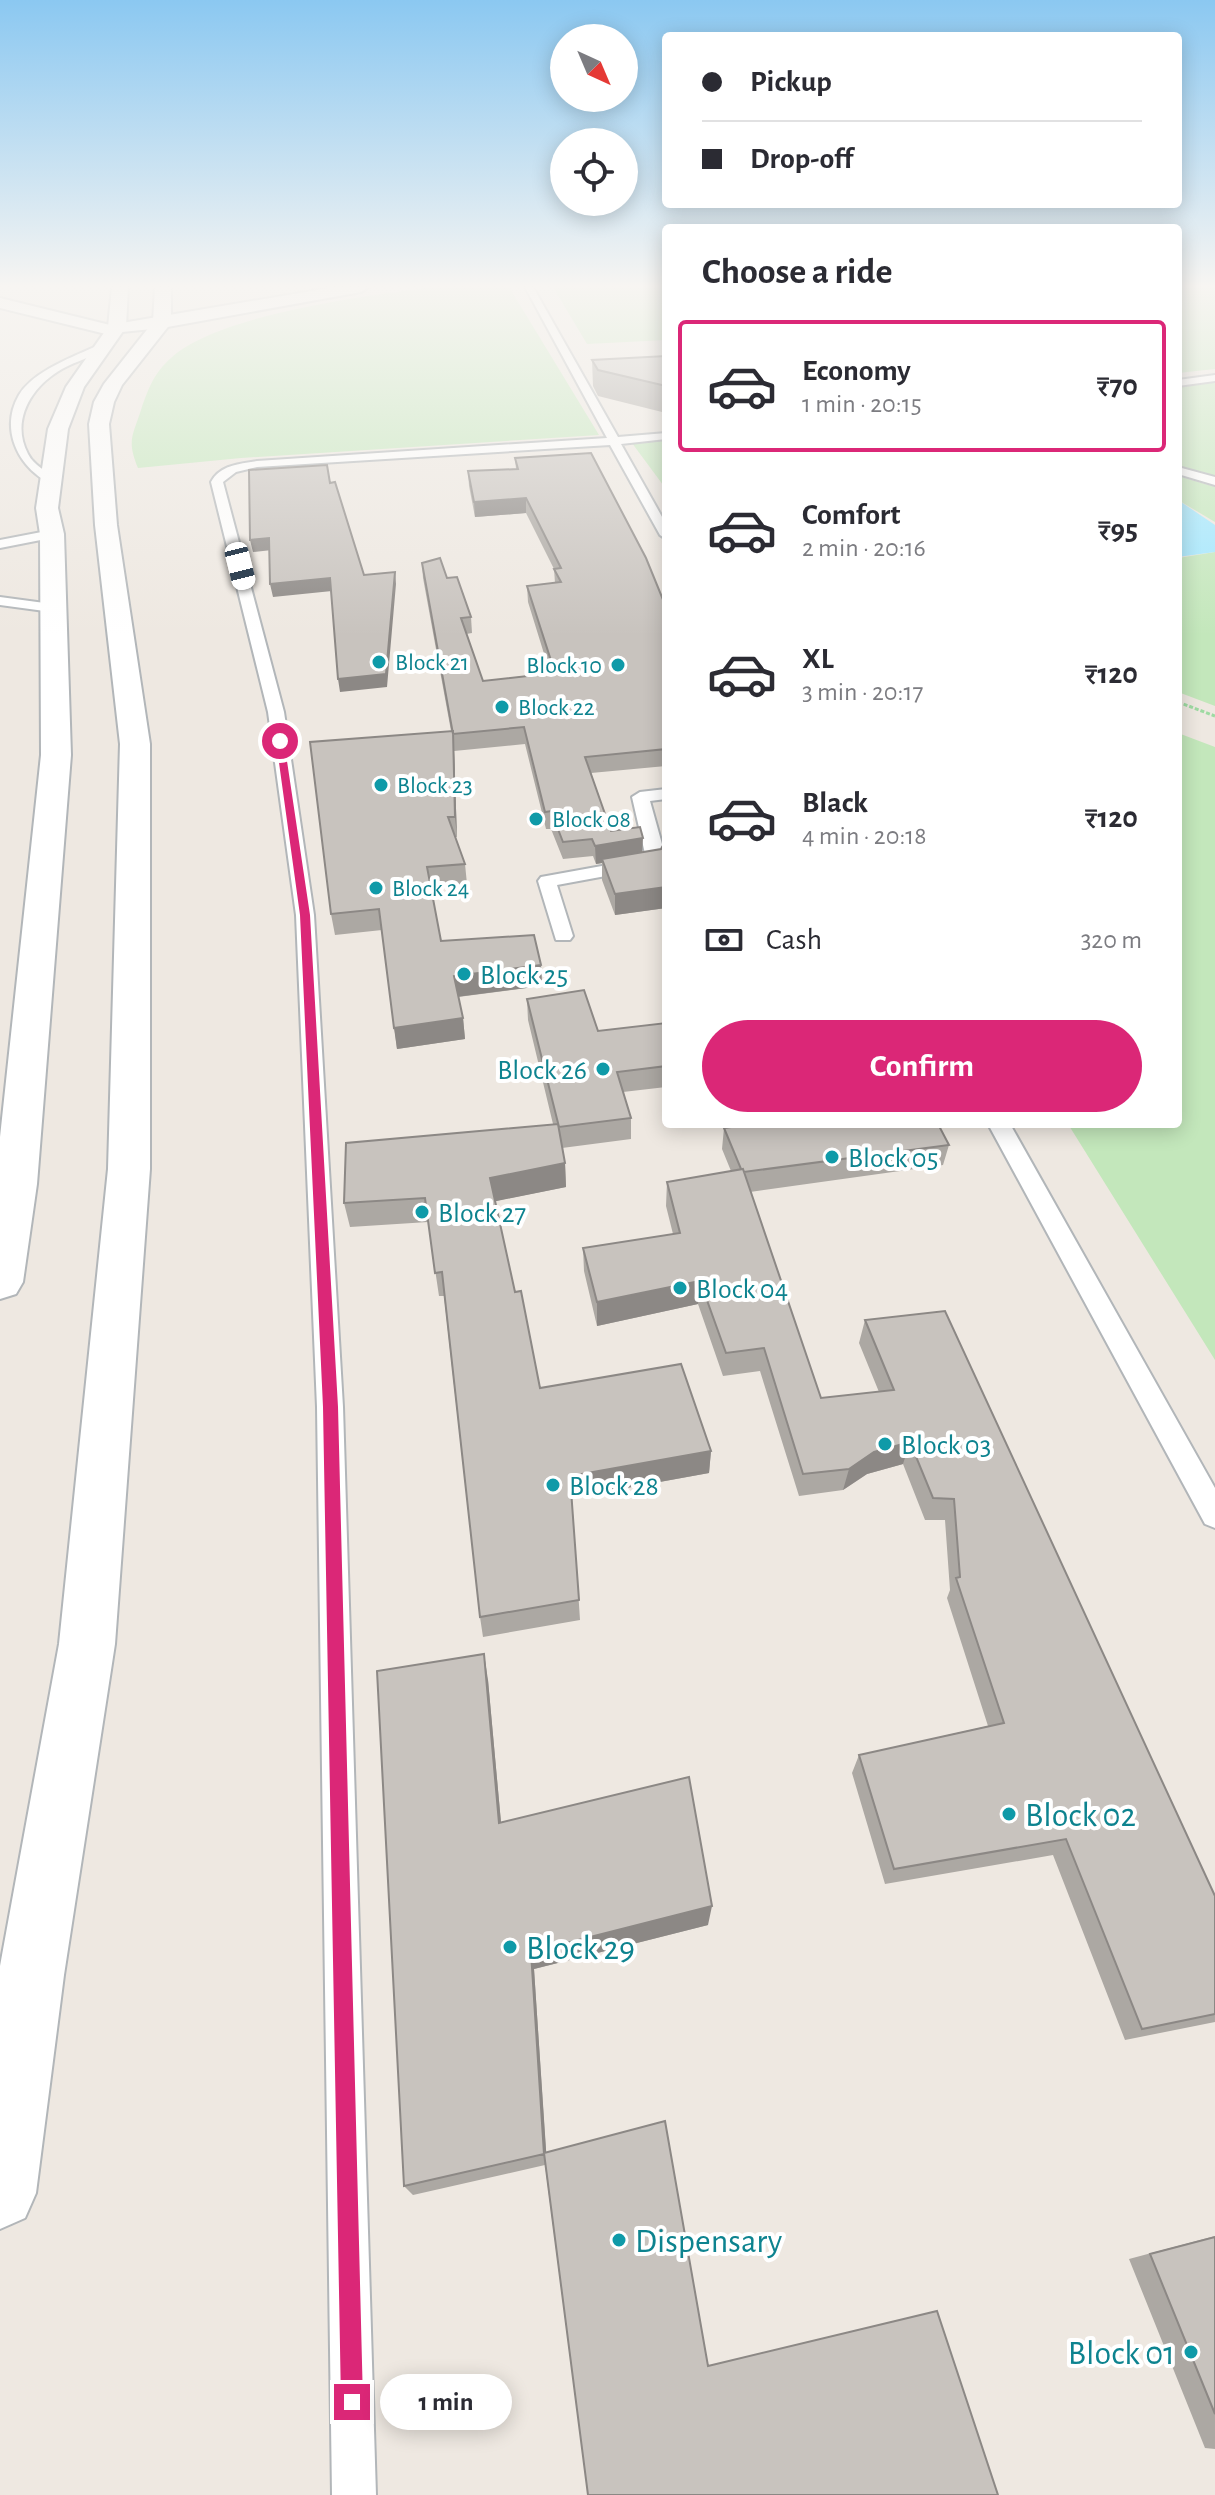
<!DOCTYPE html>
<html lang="en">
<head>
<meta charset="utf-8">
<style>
	:root { --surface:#fff; --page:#f7f7f7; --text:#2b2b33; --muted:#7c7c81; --line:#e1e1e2; --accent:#db2777 }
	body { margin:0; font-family:"Alegreya Sans",sans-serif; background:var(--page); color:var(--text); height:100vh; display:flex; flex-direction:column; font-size:30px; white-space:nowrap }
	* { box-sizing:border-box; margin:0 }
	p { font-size:26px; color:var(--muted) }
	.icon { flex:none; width:44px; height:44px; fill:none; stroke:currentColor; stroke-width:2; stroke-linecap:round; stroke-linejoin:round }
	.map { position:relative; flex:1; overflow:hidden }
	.panel { position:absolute; left:662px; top:224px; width:520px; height:904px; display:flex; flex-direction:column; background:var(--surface); border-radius:8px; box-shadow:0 4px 20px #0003 }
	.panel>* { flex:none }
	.guide { position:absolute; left:662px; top:32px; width:520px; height:176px; border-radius:8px; box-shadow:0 4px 20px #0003; display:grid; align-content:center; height:176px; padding:0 40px; background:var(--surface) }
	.needle { width:52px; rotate:136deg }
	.buttons { position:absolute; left:550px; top:24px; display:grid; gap:16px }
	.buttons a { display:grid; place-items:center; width:88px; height:88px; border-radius:50%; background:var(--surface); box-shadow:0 4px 20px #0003; font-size:40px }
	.end { position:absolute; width:36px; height:36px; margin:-18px; border:10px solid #db2777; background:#fff; box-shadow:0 0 0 4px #fff }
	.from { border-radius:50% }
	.bubble { position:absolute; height:56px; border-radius:28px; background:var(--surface); box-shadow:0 4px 20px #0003; font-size:26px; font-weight:700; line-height:56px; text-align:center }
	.car { position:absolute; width:24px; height:48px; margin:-24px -12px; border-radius:10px; box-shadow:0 0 6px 2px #0007; background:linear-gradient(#fff 24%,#345 0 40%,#fff 0 76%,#345 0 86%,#fff 0) }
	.guide b { display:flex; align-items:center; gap:28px; height:76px; font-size:30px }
	.guide b+b { border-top:2px solid var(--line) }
	.guide i { width:20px; height:20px; background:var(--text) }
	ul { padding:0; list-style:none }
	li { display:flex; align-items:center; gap:24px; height:132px; margin:0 16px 12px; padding:0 24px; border:4px solid transparent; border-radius:8px }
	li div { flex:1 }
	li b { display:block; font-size:30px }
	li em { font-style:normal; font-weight:700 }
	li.selected { border-color:var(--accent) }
	li>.icon { width:72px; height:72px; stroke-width:1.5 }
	h2 { padding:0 40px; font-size:36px; line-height:96px }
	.pay { display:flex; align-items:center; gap:20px; height:88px; padding:0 40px; font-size:30px }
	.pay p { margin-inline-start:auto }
	.primary-button { display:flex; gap:16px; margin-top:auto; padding:16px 40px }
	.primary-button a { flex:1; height:92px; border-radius:48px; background:var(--accent); color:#fff; font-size:32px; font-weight:700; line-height:92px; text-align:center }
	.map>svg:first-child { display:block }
	.green { fill:#c3e7bb }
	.water { fill:#9fe7ff }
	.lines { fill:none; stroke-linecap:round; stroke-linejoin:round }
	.service-casing { stroke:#b2b6b9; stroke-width:4 }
	.minor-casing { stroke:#b2b6b9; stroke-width:4 }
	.tertiary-casing { stroke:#b2b6b9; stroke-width:4 }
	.path { stroke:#9edaa2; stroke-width:3; stroke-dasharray:4 2; stroke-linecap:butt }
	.service { fill:#fff; fill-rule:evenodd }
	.minor { fill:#fff; fill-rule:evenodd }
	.tertiary { fill:#fff; fill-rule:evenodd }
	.wall { fill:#aca8a3 }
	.shaded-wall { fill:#8c8885 }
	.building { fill:#c8c3be; stroke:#8c8885; stroke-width:2 }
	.route { fill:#db2777 }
	.culture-dot { fill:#0f9aa8; stroke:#fff; stroke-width:3 }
	.labels { text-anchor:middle; stroke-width:8; stroke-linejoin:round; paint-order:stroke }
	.far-culture-label { font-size:24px; fill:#0d838f; stroke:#fff; text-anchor:start }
	.culture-label { font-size:28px; fill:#0d838f; stroke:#fff; text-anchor:start }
	.near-culture-label { font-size:34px; fill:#0d838f; stroke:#fff; text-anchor:start }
</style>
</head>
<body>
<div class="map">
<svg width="1215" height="2495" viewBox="0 0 1215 2495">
	<rect width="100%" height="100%" fill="#eee8e1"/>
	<path class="green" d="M 436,287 L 509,287 L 599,435 L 241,458 L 138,468 C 127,441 132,437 141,410 C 148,389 154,373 171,358 C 219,314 370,295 436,287 Z
		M 553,287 L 666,287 L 666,340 L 587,344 Z
		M 1178,287 L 1215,287 L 1215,369 L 1178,373 Z
		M 1215,381 L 1215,480 L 1178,470 L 1178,386 Z
		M 666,436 L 666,489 L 629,439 Z
		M 1178,476 L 1215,487 L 1215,522 L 1178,500 Z
		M 1215,552 L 1215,706 L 1178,692 L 1178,558 Z
		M 1178,733 L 1215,747 L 1215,1360 L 1068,1124 L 1178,1124 Z"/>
	<path class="water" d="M 1178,500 L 1215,525 L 1215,552 L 1178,557 Z"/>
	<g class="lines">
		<defs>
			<path id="service" d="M 525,287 L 533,287 L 618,437 L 666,433 L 666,439 L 621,444 L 666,524 L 666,539 L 660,535 L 610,445 L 257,467 L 236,472 L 223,482 L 284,712 L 314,915 L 343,1407 L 376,2495 L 332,2495 L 317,1407 L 296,915 L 268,712 L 211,482 C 220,465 239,464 257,461 L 607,438 Z
				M 99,345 L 107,347 C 94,357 76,361 62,369 C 32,386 10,420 28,454 C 34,466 47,471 56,479 L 46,481 C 17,464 0,428 19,395 C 33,371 75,356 99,345 Z
				M 1215,375 L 1215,381 L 1178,386 L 1178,380 Z
				M 1178,467 L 1215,477 L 1215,485 L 1178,474 Z
				M 52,530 L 56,531 L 56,537 L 0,548 L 0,540 Z
				M 0,597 L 52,604 L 59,608 L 52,612 L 0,605 Z
				M 666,789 L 666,799 L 650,801 L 665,855 L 660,866 L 557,885 L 573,936 L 570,940 L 556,940 L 538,881 L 541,877 L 646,858 L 632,797 L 640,792 Z
				M 988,1124 L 1010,1124 L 1215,1488 L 1215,1528 L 1205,1524 Z"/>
			<path id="minor" d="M 335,287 L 369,287 L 361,292 L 162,328 L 122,332 L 114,336 L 0,308 L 0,298 L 110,325 Z"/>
			<path id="tertiary" d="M 112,287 L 128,287 L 126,327 L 84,387 L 68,429 L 58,508 L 64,534 L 71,755 L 37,1184 L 23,1282 L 16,1294 L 0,1299 L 0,1137 L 41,755 L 40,534 L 36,508 L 48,429 L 66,387 L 108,327 Z
				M 155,287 L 171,287 L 171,323 L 122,385 L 114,402 L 109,424 L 117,525 L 150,744 L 150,1169 L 115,1644 L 64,1975 L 36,2193 L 25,2218 L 0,2229 L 0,1966 L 59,1644 L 108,1169 L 120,744 L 95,525 L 89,424 L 94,402 L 104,384 L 153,322 Z"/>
		</defs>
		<use href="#service" class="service-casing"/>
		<use href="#minor" class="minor-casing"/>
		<use href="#tertiary" class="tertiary-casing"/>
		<path class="path" d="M 1178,702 L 1215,716"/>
		<use href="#service" class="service"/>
		<use href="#minor" class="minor"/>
		<use href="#tertiary" class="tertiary"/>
	</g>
	<path class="wall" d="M 666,356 L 666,413 L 598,396 L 593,386 L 592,360 Z
		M 515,458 L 666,607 L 666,766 L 591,773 L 611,831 L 642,852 L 661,849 L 665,843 L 666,821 L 666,908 L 615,915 L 602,880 L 602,863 L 596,864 L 593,856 L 563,859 L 551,829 L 546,829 L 525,744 L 454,751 L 457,837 L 455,837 L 465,864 L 467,884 L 430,887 L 441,941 L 541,965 L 542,986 L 458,997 L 463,1018 L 465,1039 L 397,1049 L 382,930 L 335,935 L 331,914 L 451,731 L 423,578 L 422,563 L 447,578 L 471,617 L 472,633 L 466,634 L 483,681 L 550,673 L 528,602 L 527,586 L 555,583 L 554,569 L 526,513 L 475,517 L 469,486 L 468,471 L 516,469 Z
		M 527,999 L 598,1031 L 666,1023 L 666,1087 L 623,1092 L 631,1118 L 631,1139 L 562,1148 L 565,1163 L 566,1187 L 495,1201 L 515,1292 L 540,1388 L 711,1451 L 709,1473 L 572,1498 L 580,1620 L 483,1637 L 480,1617 L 444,1296 L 439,1296 L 428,1222 L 350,1227 L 344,1203 L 553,1124 L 528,1020 Z
		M 724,1128 L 949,1145 L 943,1165 L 750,1192 L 821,1398 L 879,1392 L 859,1343 L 865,1320 L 1215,1896 L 1215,2022 L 1125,2040 L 1053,1855 L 885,1884 L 852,1773 L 859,1755 L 988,1726 L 947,1598 L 950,1590 L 945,1520 L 925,1520 L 903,1464 L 867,1474 L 843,1490 L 799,1496 L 760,1371 L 723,1376 L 698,1304 L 597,1326 L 584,1271 L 583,1248 L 673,1234 L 666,1206 L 667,1182 L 731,1171 L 722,1149 Z
		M 488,1680 L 501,1823 L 708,1925 L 534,1969 L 546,2152 L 588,2495 L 545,2165 L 413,2195 L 404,2186 Z
		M 1215,2236 L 1215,2449 L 1205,2448 L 1129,2259 Z"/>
	<path class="shaded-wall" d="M 526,498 L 526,513 L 475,517 L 474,502 Z
		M 269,538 L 272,550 L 253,552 L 250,540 Z
		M 395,572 L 396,584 L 387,687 L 340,692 L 338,679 Z
		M 330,578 L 332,591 L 273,597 L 270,584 Z
		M 453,731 L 454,751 L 457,837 L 455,817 Z
		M 643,838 L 642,856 L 602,859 L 602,863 L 596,864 L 595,846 Z
		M 666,887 L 666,908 L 615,915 L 615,894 Z
		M 541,965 L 542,986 L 456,997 L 454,976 Z
		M 463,1018 L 465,1039 L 397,1049 L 394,1028 Z
		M 565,1163 L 566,1187 L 492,1202 L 490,1178 Z
		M 700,1281 L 698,1304 L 597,1326 L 597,1302 Z
		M 910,1442 L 903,1464 L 867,1474 L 843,1490 L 849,1469 L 874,1452 Z
		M 711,1451 L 709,1473 L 571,1498 L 570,1476 Z
		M 484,1654 L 488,1680 L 503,1844 L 499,1823 Z
		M 712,1906 L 708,1925 L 534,1969 L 547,2164 L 544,2154 L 531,1952 Z"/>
	<path class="building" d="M 666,356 L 666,386 L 598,370 L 592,360 Z
		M 591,453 L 646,558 L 666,607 L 666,749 L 585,757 L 611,831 L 640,827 L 643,838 L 595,846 L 592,839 L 563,842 L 551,811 L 545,812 L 524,727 L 453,734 L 422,563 L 440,558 L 447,578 L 457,577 L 471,617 L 461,618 L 483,681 L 555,673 L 527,586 L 561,582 L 554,569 L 561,568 L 526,498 L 474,502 L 468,471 L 518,469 L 515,458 Z
		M 327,465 L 330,483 L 335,482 L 364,575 L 395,572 L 386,674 L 338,679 L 330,578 L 270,584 L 269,538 L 250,540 L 249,470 Z
		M 453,731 L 455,817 L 448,817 L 465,864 L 427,867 L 441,941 L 534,935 L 541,965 L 454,976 L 463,1018 L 394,1028 L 379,909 L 331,914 L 310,742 Z
		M 666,840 L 666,887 L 615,894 L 602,859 L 661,849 Z
		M 584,990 L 598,1031 L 666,1023 L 666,1066 L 617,1072 L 631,1118 L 559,1127 L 527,999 Z
		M 558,1124 L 565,1163 L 490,1178 L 515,1292 L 521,1291 L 540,1388 L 681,1364 L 711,1451 L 570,1476 L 579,1600 L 480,1617 L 442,1272 L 435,1273 L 425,1198 L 344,1203 L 346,1143 Z
		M 753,1124 L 938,1124 L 949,1145 L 744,1172 L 743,1169 L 741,1169 L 724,1128 Z
		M 743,1169 L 821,1398 L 894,1390 L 865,1320 L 945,1311 L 1215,1896 L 1215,2014 L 1142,2029 L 1066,1839 L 894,1869 L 859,1755 L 1004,1723 L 956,1578 L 960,1577 L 954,1499 L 933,1498 L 910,1442 L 874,1452 L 849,1469 L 803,1474 L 764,1348 L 726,1353 L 700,1281 L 597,1302 L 583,1248 L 680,1233 L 667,1182 Z
		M 484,1654 L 499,1823 L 689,1777 L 712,1906 L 531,1952 L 544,2154 L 404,2186 L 377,1671 Z
		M 665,2121 L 708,2366 L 937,2311 L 998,2495 L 588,2495 L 544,2153 Z
		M 1215,2237 L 1215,2414 L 1150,2254 Z"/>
	<linearGradient id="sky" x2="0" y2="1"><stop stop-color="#8bc8f1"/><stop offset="0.45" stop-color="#f7f5f2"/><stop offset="1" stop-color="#f7f5f2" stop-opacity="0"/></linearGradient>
	<rect width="1215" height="636" fill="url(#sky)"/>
	<path class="route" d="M 280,738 L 284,741 L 310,915 L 338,1407 L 363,2402 L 360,2410 L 352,2413 L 344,2410 L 341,2402 L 323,1407 L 300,915 L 276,741 Z"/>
	<g class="culture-dot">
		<circle cx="379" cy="662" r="8"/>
		<circle cx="618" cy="665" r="8"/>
		<circle cx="502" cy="707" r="8"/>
		<circle cx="381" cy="785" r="8"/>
		<circle cx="536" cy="819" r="8"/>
		<circle cx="376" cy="888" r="8"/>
		<circle cx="464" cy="974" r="8"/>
		<circle cx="603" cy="1069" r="8"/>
		<circle cx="832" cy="1157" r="8"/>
		<circle cx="422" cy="1212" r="8"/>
		<circle cx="680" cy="1288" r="8"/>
		<circle cx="885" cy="1444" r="8"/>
		<circle cx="553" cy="1485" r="8"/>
		<circle cx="1009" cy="1814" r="8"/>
		<circle cx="510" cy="1947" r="8"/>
		<circle cx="619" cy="2240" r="8"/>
		<circle cx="1191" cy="2352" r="8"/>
	</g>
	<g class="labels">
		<g class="far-culture-label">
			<text x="395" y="670">Block 21</text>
			<text x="602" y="673" text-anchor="end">Block 10</text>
			<text x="518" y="715">Block 22</text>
			<text x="397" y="793">Block 23</text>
			<text x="552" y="827">Block 08</text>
			<text x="392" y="896">Block 24</text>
		</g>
		<g class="culture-label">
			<text x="480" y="984">Block 25</text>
			<text x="587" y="1079" text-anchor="end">Block 26</text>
			<text x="848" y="1167">Block 05</text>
			<text x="438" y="1222">Block 27</text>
			<text x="696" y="1298">Block 04</text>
			<text x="901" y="1454">Block 03</text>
			<text x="569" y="1495">Block 28</text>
		</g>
		<g class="near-culture-label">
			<text x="1025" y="1826">Block 02</text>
			<text x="526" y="1959">Block 29</text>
			<text x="635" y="2252">Dispensary</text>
			<text x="1175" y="2364" text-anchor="end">Block 01</text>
		</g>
	</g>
</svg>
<div class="buttons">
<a><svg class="needle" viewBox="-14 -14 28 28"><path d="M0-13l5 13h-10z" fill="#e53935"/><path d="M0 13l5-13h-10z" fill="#7c7c81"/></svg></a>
<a><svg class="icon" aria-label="locate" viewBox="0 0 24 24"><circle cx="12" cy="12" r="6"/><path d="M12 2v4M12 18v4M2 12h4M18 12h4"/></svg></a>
</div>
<i class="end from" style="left:280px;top:741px"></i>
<i class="end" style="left:352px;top:2402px"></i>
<div class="bubble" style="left:380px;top:2374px;width:132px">1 min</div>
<i class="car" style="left:240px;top:566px;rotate:166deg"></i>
<div class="guide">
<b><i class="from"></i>Pickup</b>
<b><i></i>Drop-off</b>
</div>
<section class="panel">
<h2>Choose a ride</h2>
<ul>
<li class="selected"><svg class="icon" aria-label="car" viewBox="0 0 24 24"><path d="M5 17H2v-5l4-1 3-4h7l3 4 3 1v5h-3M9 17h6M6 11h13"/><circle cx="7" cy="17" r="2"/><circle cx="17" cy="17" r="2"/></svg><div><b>Economy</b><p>1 min · 20:15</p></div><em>₹70</em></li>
<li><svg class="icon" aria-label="car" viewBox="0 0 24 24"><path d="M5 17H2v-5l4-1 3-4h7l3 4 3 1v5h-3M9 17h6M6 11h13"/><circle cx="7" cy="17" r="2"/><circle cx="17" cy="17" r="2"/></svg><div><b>Comfort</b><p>2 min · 20:16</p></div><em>₹95</em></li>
<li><svg class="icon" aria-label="car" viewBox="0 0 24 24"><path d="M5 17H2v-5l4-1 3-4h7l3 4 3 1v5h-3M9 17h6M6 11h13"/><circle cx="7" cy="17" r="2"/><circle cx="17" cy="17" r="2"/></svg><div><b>XL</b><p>3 min · 20:17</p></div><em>₹120</em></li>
<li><svg class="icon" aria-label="car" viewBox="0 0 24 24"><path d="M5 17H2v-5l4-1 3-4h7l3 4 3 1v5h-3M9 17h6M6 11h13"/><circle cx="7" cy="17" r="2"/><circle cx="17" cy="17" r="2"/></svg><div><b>Black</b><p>4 min · 20:18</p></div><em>₹120</em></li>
</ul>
<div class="pay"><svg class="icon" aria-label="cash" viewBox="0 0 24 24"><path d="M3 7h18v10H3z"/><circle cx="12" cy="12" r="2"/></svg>Cash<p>320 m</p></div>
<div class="primary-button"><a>Confirm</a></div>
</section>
</div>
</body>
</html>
